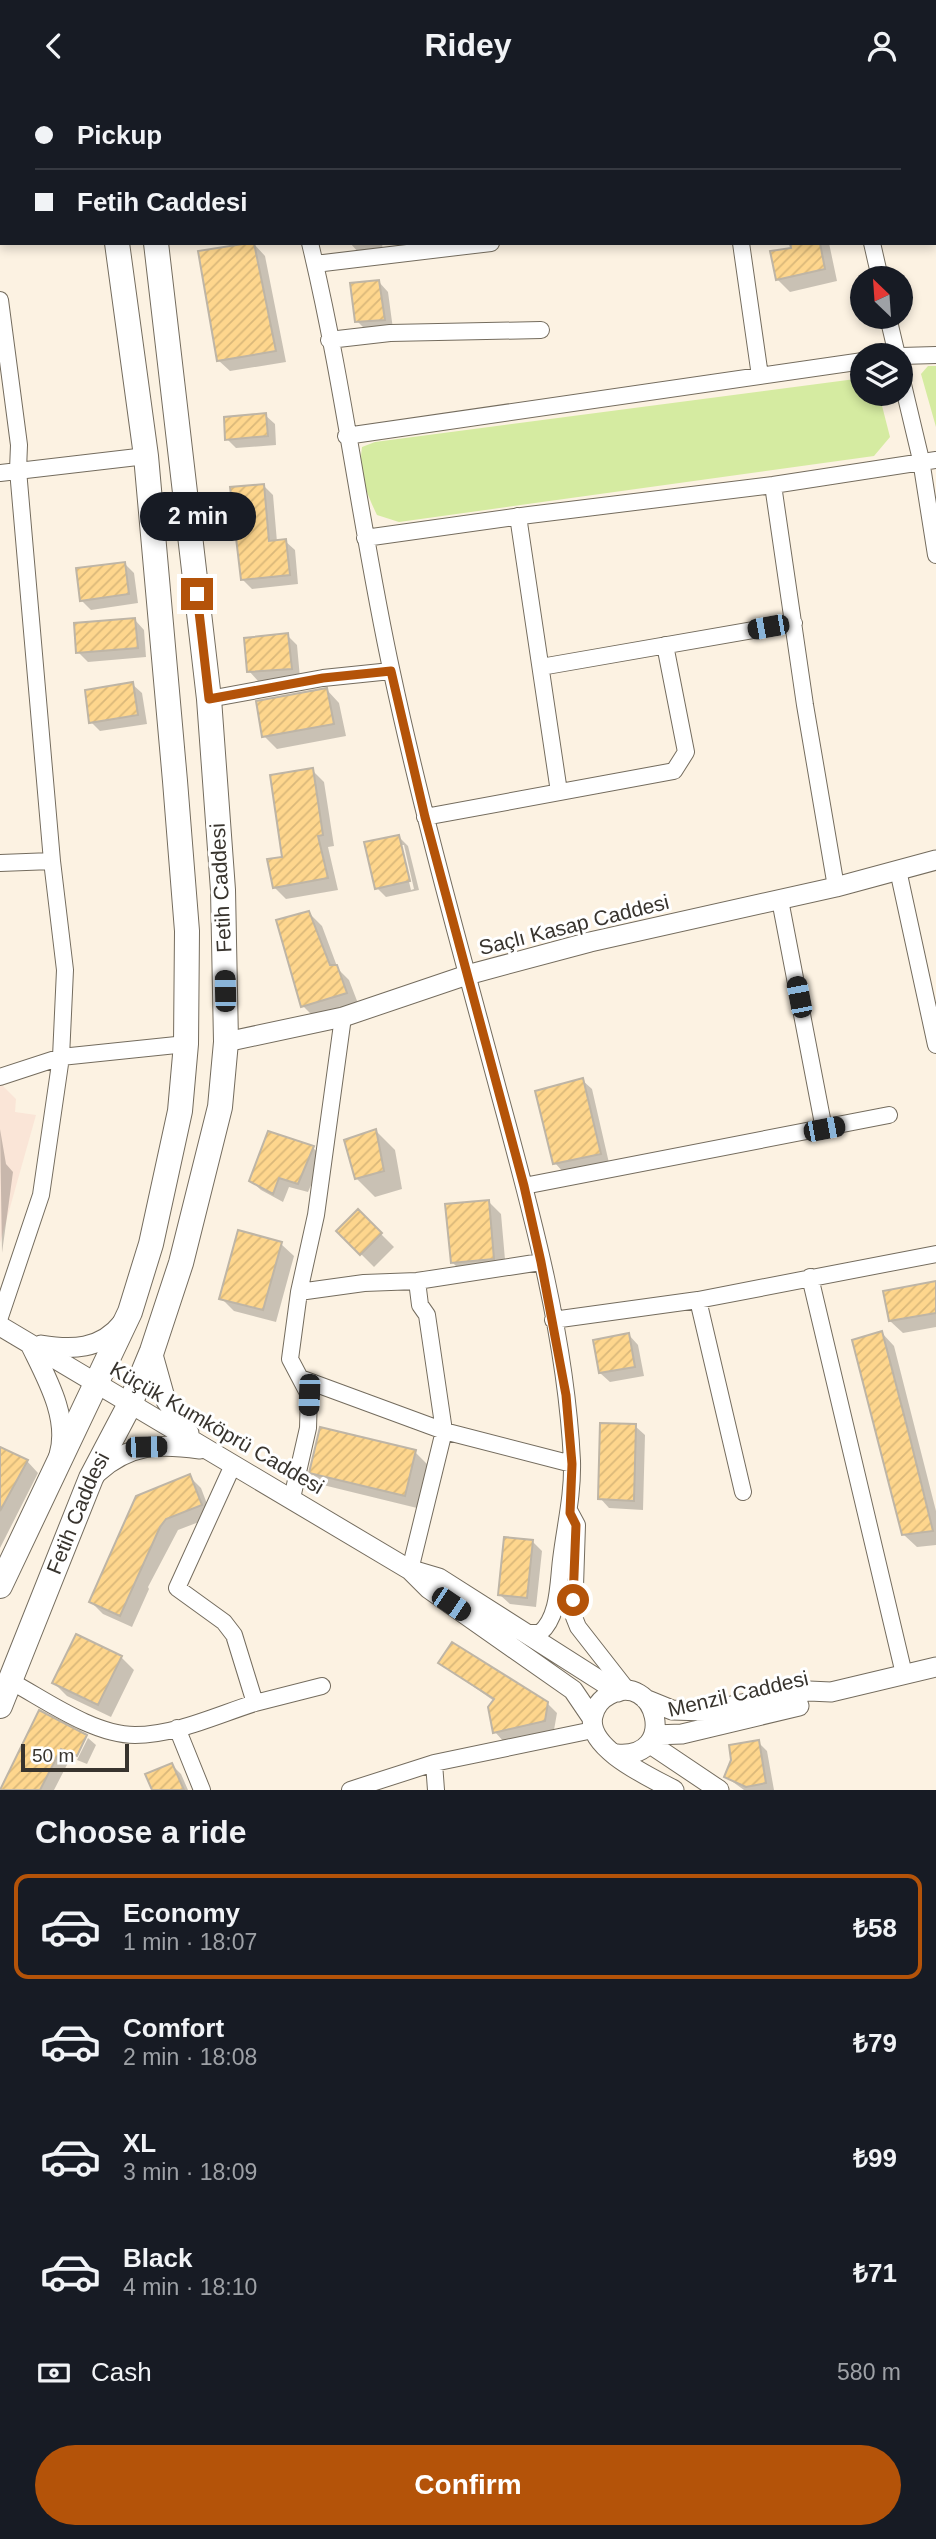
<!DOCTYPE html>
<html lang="en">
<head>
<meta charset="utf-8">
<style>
	:root { --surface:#171b24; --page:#20242c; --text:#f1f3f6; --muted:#9ea1a6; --line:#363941; --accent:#b45309 }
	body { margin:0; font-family:Helvetica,sans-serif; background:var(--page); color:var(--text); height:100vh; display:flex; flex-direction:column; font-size:26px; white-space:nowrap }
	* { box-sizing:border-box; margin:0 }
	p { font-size:23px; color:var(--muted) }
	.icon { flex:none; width:38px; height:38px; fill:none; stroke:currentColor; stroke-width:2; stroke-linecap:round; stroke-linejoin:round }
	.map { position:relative; height:1699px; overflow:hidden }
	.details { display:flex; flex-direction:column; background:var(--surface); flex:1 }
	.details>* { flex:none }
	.hud { position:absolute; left:0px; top:0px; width:936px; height:154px; box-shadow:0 4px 10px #0003; display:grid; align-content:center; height:154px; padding:0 35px; background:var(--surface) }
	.needle { width:46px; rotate:335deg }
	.fabs { position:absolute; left:850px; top:175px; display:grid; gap:14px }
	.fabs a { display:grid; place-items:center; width:63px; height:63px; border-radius:50%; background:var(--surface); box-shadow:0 4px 10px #0003; font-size:35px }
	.scale { position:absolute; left:21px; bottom:18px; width:108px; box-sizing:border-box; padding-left:7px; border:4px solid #38342e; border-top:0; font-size:19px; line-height:24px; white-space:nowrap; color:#38342e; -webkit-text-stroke:5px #fff; paint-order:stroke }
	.end { position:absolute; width:32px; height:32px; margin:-16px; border:9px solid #b45309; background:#fff; box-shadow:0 0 0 4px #fff }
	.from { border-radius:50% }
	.bubble { position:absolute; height:49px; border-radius:24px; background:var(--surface); box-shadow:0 4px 10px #0003; font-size:23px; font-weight:700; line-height:49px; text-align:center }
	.car { position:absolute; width:21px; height:42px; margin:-21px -10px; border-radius:9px; box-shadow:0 0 5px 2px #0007; background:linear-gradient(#222 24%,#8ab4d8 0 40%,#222 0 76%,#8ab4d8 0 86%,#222 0) }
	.hud b { display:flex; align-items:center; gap:24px; height:66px; font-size:26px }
	.hud b+b { border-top:2px solid var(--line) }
	.hud i { width:18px; height:18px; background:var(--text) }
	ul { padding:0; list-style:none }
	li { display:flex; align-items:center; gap:21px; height:105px; margin:0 14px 10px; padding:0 21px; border:4px solid transparent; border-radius:14px }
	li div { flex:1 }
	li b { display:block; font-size:26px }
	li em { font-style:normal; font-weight:700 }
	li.on { border-color:var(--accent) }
	li>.icon { width:63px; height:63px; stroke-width:1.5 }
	h2 { padding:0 35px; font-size:32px; line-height:84px }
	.pay { display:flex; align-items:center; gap:18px; height:77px; padding:0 35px; font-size:26px }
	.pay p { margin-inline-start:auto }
	.action { display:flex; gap:14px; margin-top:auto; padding:14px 35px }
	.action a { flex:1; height:80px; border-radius:42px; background:var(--accent); color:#fff; font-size:28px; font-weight:700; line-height:80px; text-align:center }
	header { display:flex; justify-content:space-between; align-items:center; height:91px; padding:0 35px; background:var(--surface); font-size:32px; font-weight:700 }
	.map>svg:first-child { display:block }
	.education { fill:#fae5d7 }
	.green { fill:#d5eba1 }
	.shadow { fill:#0003; fill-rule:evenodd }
	.building { fill:url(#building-hatch); stroke:#beb5a6; stroke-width:2 }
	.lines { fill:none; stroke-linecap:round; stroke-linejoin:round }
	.minor-casing { stroke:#746c5e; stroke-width:18 }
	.tertiary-casing { stroke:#746c5e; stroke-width:21 }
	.primary-casing { stroke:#746c5e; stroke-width:26 }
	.minor { stroke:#fff; stroke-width:16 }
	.tertiary { stroke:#fff; stroke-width:19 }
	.primary { stroke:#fff; stroke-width:24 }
	.route { stroke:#b45309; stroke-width:9 }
	.labels { text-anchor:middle; stroke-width:6; stroke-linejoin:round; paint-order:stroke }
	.street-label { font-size:21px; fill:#38342e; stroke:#fff }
</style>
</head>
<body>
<header><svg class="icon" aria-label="back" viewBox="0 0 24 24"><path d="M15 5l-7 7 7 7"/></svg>Ridey<svg class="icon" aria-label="person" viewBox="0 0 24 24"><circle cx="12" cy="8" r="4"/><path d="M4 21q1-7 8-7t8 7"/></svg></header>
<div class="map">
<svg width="936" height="1699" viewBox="0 0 936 1699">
	<defs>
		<pattern id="building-hatch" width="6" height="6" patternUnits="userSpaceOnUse" patternTransform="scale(1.75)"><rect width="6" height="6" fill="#fed68d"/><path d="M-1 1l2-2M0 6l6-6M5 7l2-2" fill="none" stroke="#dab87a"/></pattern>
	</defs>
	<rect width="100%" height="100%" fill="#fcf2e2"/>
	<path class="education" d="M 0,992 L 16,1008 L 15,1021 L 36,1024 L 0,1152 Z"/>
	<path class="green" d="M 928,275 L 936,275 L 936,336 L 921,283 Z
		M 863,287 L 863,303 L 879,303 L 890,346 L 874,365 L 399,431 L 377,424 C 366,401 358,382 362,356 L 375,351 Z"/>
	<path class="shadow" d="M 172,0 L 222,0 L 222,2 L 172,2 Z
		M 245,0 L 305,0 L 305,2 L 246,2 Z
		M 740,0 L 781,0 L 783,2 L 735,2 Z
		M 2,17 L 2,56 L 0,51 Z
		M 350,152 L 382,152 L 383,161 L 359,162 Z
		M 792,152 L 829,152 L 837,190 L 790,201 L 777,188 L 793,158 Z
		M 254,153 L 265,165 L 286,271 L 230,280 L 218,269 Z
		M 379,191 L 388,201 L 393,238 L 367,240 L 357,230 Z
		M 265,324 L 275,333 L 276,354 L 236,357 L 227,348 Z
		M 263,394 L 273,404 L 277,451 L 285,450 L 295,459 L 298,493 L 252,498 L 242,488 Z
		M 124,472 L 134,482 L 138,512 L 91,519 L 81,509 Z
		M 135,529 L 144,539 L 146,566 L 88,571 L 78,561 Z
		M 287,544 L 297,554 L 300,587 L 258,590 L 249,580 Z
		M 132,593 L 142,602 L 147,633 L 100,640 L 91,631 Z
		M 327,599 L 339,612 L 346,645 L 277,658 L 264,645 Z
		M 312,679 L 324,691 L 334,755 L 328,756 L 338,799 L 286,808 L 274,796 Z
		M 399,746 L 408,755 L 419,799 L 386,806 L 377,797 ZM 400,754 L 404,754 L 414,798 L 411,799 Z
		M 309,822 L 322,835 L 338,878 L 349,889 L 359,915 L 316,928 L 303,915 Z
		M 582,989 L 592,998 L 609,1072 L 564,1082 L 555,1072 Z
		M 0,1038 L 6,1073 L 13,1081 L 2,1162 Z
		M 376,1040 L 395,1059 L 402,1098 L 375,1106 L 356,1087 Z
		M 269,1043 L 313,1057 L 323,1066 L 308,1101 L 289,1096 L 283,1111 L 261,1099 L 251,1090 Z
		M 488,1110 L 501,1123 L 506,1180 L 465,1184 L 453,1172 Z
		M 358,1120 L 394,1156 L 374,1176 L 338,1140 Z
		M 281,1153 L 294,1165 L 276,1231 L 234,1220 L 221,1207 Z
		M 936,1192 L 936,1236 L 903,1242 L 890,1230 Z
		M 882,1242 L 894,1255 L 936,1420 L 936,1454 L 917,1456 L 904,1444 Z
		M 629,1244 L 638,1254 L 644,1285 L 610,1291 L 600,1282 Z
		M 635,1335 L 645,1344 L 643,1419 L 609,1417 L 600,1407 Z
		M 0,1358 L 27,1370 L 38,1382 L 0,1457 Z
		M 415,1361 L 428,1374 L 417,1417 L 323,1394 L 311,1381 Z
		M 190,1386 L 201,1397 L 212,1426 L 178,1439 L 148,1496 L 149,1498 L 132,1536 L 103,1523 L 91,1511 Z
		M 533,1451 L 542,1460 L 536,1516 L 510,1513 L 500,1504 Z
		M 76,1545 L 121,1566 L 134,1579 L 111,1626 L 67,1605 L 54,1592 Z
		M 440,1572 L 547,1612 L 557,1622 L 554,1639 L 504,1651 L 495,1641 L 494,1610 Z
		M 40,1621 L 87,1646 L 84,1646 L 74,1667 L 71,1666 L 54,1699 L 0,1699 Z
		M 88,1647 L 96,1654 L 87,1673 L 77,1669 Z
		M 758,1651 L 767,1660 L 774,1699 L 744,1699 L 726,1686 Z
		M 172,1674 L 181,1683 L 188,1699 L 154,1699 Z"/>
	<path class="building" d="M 249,152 L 254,152 L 276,260 L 217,270 L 198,160 Z
		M 790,152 L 820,152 L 825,178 L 776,189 L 770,160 L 791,157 Z
		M 379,189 L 385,229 L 355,231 L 350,192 Z
		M 266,322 L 268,345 L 225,349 L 224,326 Z
		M 264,393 L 269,450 L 286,448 L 290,484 L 241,489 L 230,396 Z
		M 125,471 L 129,503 L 80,510 L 76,477 Z
		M 135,527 L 138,557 L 76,562 L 74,532 Z
		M 288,542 L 292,578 L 247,581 L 244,547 Z
		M 133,591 L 138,624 L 89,632 L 85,599 Z
		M 327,597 L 334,633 L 262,646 L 256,610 Z
		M 313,677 L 323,744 L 318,745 L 328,787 L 273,797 L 267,768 L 282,766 L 270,684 Z
		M 399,744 L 410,790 L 375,798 L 364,751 Z
		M 309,820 L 330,874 L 337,874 L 347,902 L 301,916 L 276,829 Z
		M 583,987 L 601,1063 L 553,1073 L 535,1000 Z
		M 376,1038 L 384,1080 L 355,1088 L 344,1049 Z
		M 268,1040 L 314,1055 L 298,1093 L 279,1087 L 273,1103 L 249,1090 Z
		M 489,1109 L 494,1168 L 451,1172 L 445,1113 Z
		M 358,1118 L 382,1142 L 360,1164 L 336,1140 Z
		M 238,1139 L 282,1151 L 263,1219 L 219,1208 Z
		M 936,1190 L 936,1222 L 889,1230 L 883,1200 Z
		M 882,1240 L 910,1347 L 933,1440 L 902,1444 L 852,1249 Z
		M 629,1242 L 635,1276 L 599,1282 L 593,1249 Z
		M 600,1332 L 636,1333 L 634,1410 L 598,1408 Z
		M 320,1336 L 416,1359 L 405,1405 L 309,1382 Z
		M 0,1356 L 28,1369 L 0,1420 Z
		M 190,1383 L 202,1414 L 166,1428 L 160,1436 L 120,1525 L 89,1511 L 136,1405 Z
		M 504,1446 L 533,1449 L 527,1507 L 498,1504 Z
		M 76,1543 L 122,1565 L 98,1614 L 52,1592 Z
		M 452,1551 L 548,1611 L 545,1630 L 493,1642 L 488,1616 L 494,1608 L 438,1572 Z
		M 39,1619 L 87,1644 L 77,1665 L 61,1658 L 40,1699 L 0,1699 Z
		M 759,1649 L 766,1692 L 746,1696 L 724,1686 L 731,1669 L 729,1654 Z
		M 172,1672 L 184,1699 L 152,1699 L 145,1683 Z"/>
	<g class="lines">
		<defs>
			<path id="minor" d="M 717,0 L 717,2
				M 838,0 L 839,2
				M 310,152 C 344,293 361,440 392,582 C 422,722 461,860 498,998 C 531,1119 566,1245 572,1370 C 573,1405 565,1435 561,1469 C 558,1493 559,1526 540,1542 L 528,1542
				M 741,152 L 760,285
				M 872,152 L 880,187
				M 315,173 L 491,152
				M 0,209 L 19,354 L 18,379 L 52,770 L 65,879 L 61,966 L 41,1104 L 0,1226
				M 888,226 L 897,264
				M 329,249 L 390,242 L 541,239
				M 901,265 L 936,264
				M 901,285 L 921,369 L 936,464
				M 346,345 L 863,270
				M 0,382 L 146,365
				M 773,394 L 805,614 L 836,796
				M 518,425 L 559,701
				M 365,447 L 529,424 L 773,394 L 936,369
				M 541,576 L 794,532
				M 209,608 L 323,587 L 391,580
				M 425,726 L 674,680 L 686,661 L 665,554
				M 0,772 L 52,770
				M 898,779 L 936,954
				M 780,809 L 824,1038
				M 0,986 L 61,966 L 186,953
				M 524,1095 L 889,1024
				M 810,1186 L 904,1583
				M 299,1201 L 316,1124 L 343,926
				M 698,1209 L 743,1401
				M 553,1229 L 698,1209 L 936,1163
				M 300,1287 L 444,1340 L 572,1373
				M 292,1407 L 308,1337 L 309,1304 L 290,1268 L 299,1201 L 364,1192 L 417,1190 L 541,1171
				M 570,1421 L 577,1434 L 574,1526 L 578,1536 L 628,1600
				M 410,1479 L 444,1340 L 427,1224 L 420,1214 L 417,1190
				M 12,1591 C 47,1610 94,1644 135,1644 C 175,1644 217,1624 255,1612 L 234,1544 L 224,1531 L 177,1497 L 233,1374
				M 255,1612 L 322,1595
				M 177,1637 L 202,1699
				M 434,1672 L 436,1699
				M 350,1699 L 434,1672 L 593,1639"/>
			<path id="tertiary" d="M 335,2 L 343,0
				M 465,2 L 477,0
				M 0,84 L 2,84
				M 0,103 L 2,103
				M 226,951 L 343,926 L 467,884 L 590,851 L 836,796 L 936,769
				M 0,1235 L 410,1479 L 429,1498 L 573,1599 L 592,1627
				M 30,1253 C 46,1286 70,1327 59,1364
				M 41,1254 C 71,1259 101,1259 122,1232
				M 152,1260 L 166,1310 L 189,1342
				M 98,1381 C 130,1353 158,1352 200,1358
				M 412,1479 L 439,1487 L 618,1601
				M 645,1608 L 672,1619 L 705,1620 L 809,1600 L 831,1601 L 936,1576
				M 654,1644 L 682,1643 L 799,1615
				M 649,1652 L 719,1699
				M 617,1663 C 680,1668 656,1578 609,1604 C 601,1608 595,1616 593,1625 C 585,1657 650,1686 674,1699"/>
			<g id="primary">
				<path d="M 79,0 L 80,2"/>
				<path d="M 117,0 L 118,2"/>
				<path d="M 0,1495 L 130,1221 L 151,1153 L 180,1020 L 186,953 L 187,840 L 175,690 L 146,365 L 117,152"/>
				<path id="s1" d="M 0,1615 L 91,1387 L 130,1313 L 152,1260 L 181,1172 L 220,1016 L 226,951 L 223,799 L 209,608 L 156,152"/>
			</g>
		</defs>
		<use href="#minor" class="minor-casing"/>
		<use href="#tertiary" class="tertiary-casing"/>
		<use href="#primary" class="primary-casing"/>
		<use href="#minor" class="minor"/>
		<use href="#tertiary" class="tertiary"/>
		<use href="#primary" class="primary"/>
	</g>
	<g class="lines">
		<path class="route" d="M 197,503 L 209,608 L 323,587 L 391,580 L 425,726 L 524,1095 L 541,1171 L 566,1304 L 572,1373 L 570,1422 L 576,1434 L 573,1509"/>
	</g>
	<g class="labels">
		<g class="street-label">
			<text transform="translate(221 797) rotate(-93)" y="7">Fetih Caddesi</text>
			<text transform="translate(574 834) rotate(-14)" y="7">Saçlı Kasap Caddesi</text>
			<text transform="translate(217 1337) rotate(30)" y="7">Küçük Kumköprü Caddesi</text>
			<text dy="7" stroke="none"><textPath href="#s1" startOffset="208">Fetih Caddesi</textPath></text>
			<text transform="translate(738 1603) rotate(-13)" y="7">Menzil Caddesi</text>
		</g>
	</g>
</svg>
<div class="fabs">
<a><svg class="needle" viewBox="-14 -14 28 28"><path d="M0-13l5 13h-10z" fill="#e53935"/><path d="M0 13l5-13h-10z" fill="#9ea1a6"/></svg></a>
<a><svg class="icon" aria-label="layers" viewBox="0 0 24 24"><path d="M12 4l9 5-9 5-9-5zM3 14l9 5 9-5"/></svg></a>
</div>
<div class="scale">50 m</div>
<i class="end from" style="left:573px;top:1509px"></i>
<i class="end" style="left:197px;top:503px"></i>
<div class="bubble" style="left:140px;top:401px;width:116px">2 min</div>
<i class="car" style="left:768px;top:536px;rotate:260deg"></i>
<i class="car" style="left:225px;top:900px;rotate:359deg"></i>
<i class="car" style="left:799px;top:906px;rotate:349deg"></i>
<i class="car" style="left:824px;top:1038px;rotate:79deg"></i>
<i class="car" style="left:309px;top:1304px;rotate:182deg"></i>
<i class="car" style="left:146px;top:1356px;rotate:89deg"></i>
<i class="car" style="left:451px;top:1513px;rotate:124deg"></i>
<div class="hud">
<b><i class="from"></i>Pickup</b>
<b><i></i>Fetih Caddesi</b>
</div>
</div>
<section class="details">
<h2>Choose a ride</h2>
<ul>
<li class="on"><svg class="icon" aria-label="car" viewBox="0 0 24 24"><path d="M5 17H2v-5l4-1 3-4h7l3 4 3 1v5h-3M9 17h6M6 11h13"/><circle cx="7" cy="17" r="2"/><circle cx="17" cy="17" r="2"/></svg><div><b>Economy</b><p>1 min · 18:07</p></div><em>₺58</em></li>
<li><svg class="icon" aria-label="car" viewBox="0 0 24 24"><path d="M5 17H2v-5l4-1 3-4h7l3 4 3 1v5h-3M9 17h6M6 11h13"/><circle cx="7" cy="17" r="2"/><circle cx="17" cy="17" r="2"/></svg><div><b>Comfort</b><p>2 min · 18:08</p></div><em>₺79</em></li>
<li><svg class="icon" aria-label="car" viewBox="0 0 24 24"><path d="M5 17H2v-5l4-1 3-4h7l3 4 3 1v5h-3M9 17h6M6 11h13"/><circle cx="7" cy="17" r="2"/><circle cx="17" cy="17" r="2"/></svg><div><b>XL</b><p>3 min · 18:09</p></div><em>₺99</em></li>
<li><svg class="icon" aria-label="car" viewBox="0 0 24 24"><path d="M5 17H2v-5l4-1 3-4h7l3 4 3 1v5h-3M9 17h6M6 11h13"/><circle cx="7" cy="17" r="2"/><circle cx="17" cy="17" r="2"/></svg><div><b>Black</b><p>4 min · 18:10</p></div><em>₺71</em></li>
</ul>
<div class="pay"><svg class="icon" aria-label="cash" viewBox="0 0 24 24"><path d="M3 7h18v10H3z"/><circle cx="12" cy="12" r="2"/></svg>Cash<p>580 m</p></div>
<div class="action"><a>Confirm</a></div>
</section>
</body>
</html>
